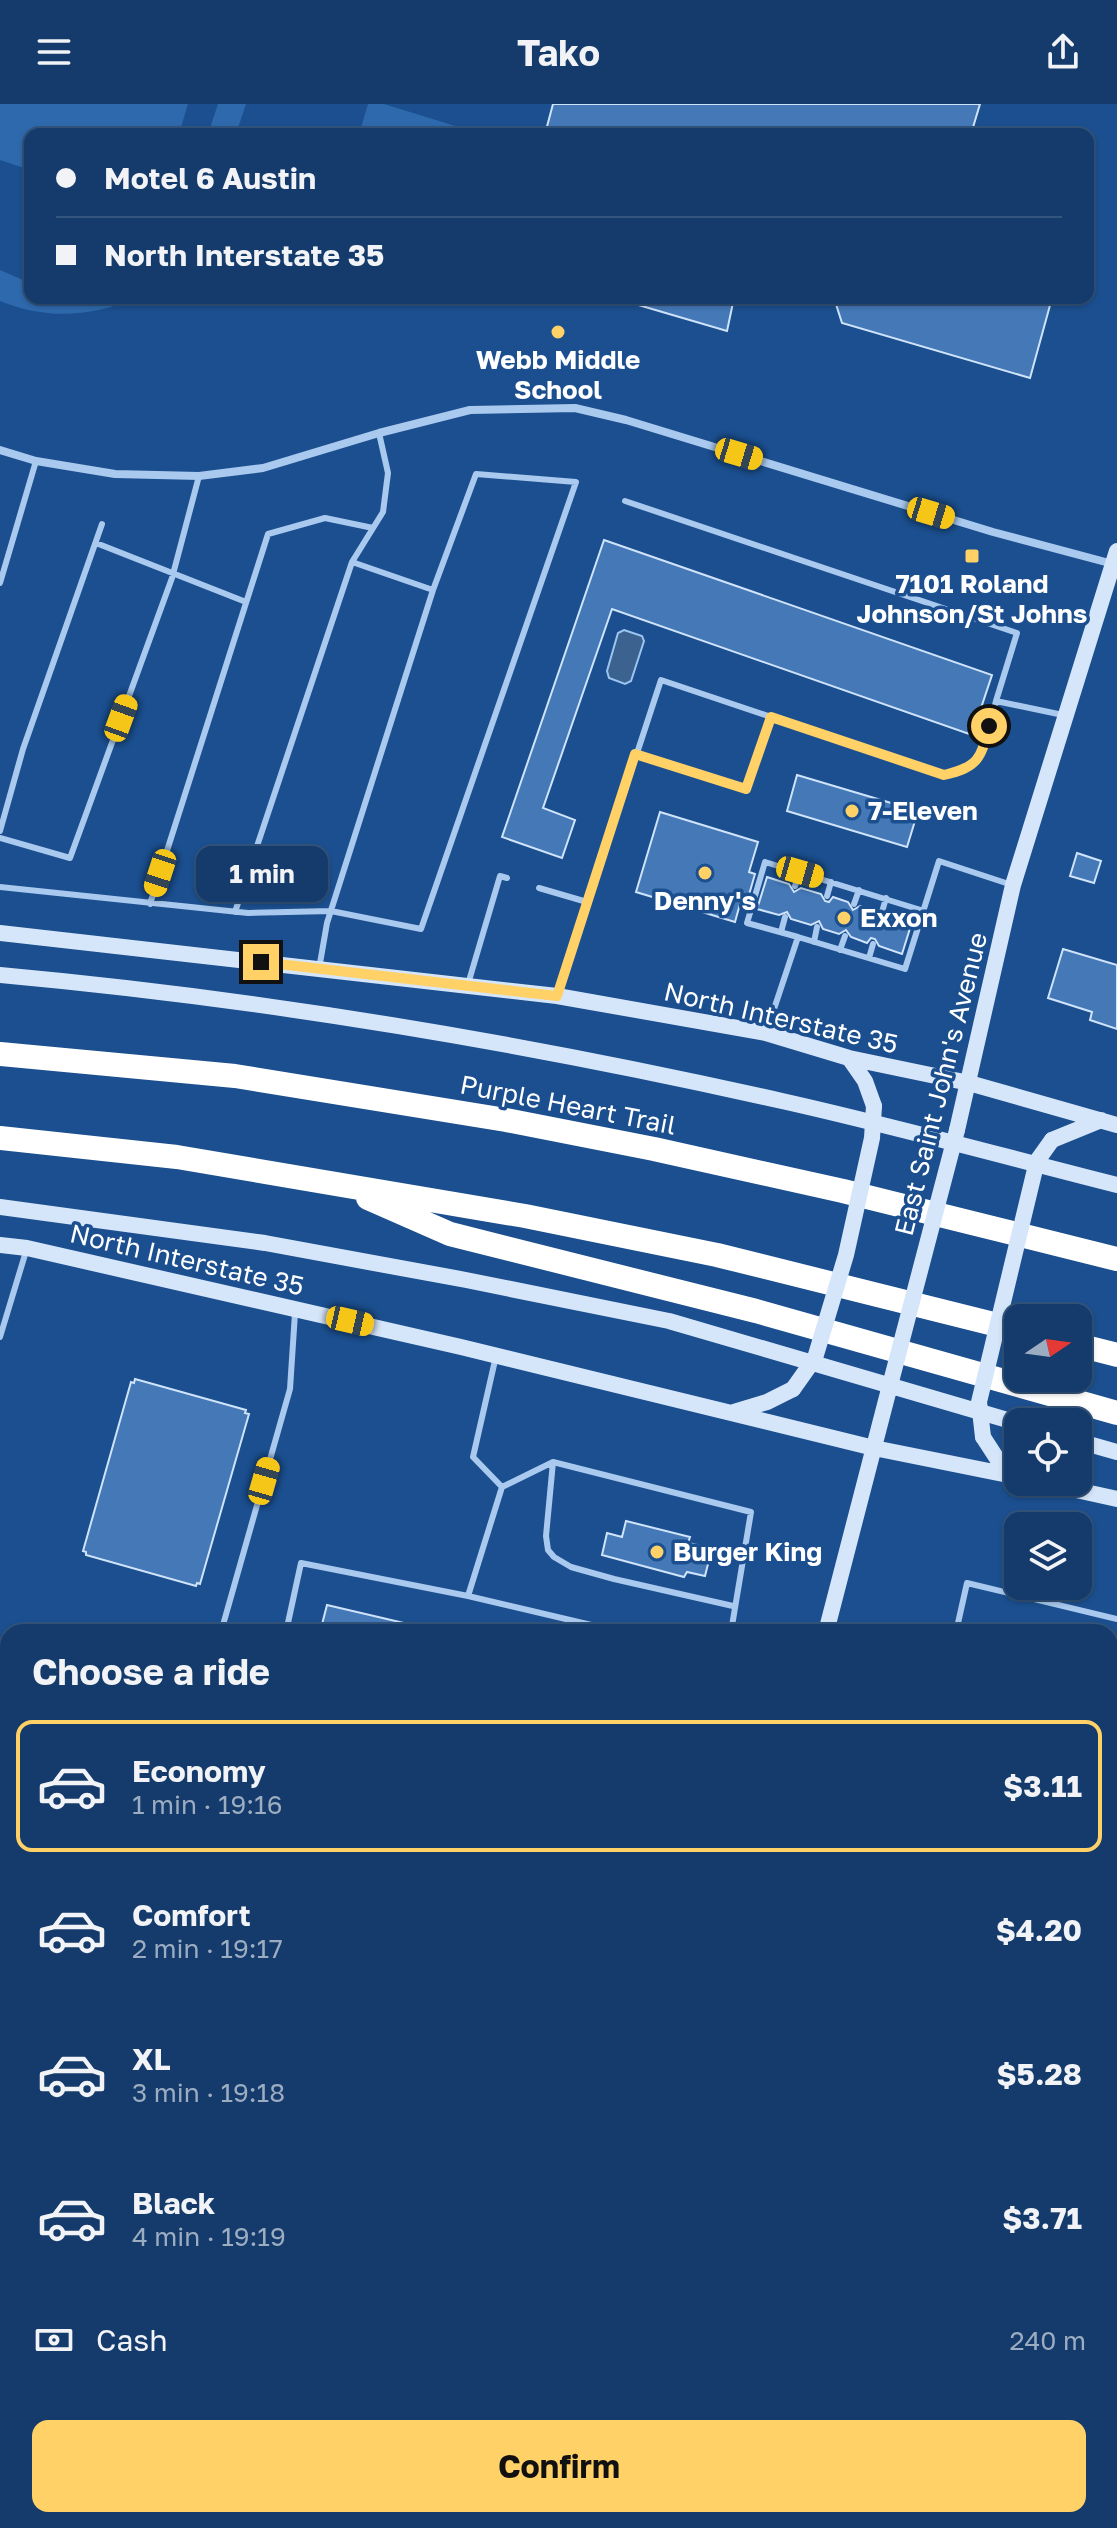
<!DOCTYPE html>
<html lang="en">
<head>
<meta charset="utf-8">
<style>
	:root { --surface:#143b6b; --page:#214673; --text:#f1f3f6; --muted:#9dadc1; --line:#33557e; --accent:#ffd166 }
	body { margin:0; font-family:"Golos Text",sans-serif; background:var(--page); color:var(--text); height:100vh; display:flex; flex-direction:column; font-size:30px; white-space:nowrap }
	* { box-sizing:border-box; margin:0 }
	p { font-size:26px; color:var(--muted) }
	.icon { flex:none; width:44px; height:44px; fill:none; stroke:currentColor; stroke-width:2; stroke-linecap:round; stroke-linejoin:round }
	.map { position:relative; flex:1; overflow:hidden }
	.panel { position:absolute; left:0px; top:1520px; width:1118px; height:904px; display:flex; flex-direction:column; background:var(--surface); border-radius:24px 24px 0 0; box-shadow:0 2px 6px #0004,0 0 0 2px var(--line) }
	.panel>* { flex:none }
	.top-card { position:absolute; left:24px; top:24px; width:1070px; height:176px; border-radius:16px; box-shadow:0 2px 6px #0004,0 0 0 2px var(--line); display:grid; align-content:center; height:176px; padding:0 32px; background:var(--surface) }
	.needle { width:52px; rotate:77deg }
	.controls { position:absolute; left:1004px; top:1200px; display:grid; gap:16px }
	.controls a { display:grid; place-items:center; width:88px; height:88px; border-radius:16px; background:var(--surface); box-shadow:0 2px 6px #0004,0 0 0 2px var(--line); font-size:40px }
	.end { position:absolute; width:36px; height:36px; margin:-18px; border:10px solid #ffd166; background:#111; box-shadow:0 0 0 4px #111 }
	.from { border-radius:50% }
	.bubble { position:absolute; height:56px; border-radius:16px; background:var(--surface); box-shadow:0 2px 6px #0004,0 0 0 2px var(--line); font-size:26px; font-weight:700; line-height:56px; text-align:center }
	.car { position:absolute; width:24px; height:48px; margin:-24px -12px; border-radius:10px; box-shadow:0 0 6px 2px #0007; background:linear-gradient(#f5c518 24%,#345 0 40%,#f5c518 0 76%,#345 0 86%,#f5c518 0) }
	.top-card b { display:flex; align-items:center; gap:28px; height:76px; font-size:30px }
	.top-card b+b { border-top:2px solid var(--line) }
	.top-card i { width:20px; height:20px; background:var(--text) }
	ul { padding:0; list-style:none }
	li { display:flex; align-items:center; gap:24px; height:132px; margin:0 16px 12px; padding:0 16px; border:4px solid transparent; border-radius:16px }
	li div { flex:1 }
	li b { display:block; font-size:30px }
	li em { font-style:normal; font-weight:700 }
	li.selected { border-color:var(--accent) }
	li>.icon { width:72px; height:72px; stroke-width:1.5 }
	h2 { padding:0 32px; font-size:36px; line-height:96px }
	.pay { display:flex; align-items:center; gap:20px; height:88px; padding:0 32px; font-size:30px }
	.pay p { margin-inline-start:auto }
	.cta { display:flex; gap:16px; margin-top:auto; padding:16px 32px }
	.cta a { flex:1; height:92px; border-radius:16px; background:var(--accent); color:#111; font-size:32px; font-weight:700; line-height:92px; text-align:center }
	header { display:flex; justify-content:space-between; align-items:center; height:104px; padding:0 32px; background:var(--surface); font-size:36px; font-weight:700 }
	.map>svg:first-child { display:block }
	.green { fill:#2e69ad }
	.water { fill:#3c6290; stroke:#9cc4f0; stroke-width:2 }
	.building { fill:#4478b7; stroke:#cfe3fa; stroke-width:2 }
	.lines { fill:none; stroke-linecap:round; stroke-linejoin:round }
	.lane { stroke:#a9c9ee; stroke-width:6 }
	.street { stroke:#a9c9ee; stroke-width:8 }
	.secondary { stroke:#d6e6fa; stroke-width:16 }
	.highway { stroke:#fff; stroke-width:24 }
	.secondary-bridge { stroke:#d6e6fa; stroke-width:16 }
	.route { stroke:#ffd166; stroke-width:10 }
	.poi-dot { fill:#ffd166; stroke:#1b4f8f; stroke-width:3 }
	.labels { text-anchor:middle; stroke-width:7; stroke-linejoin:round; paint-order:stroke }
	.poi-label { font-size:26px; font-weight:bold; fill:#fff; stroke:#1b4f8f }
	.street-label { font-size:26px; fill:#fff; stroke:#1b4f8f }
</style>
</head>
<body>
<header><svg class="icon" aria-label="menu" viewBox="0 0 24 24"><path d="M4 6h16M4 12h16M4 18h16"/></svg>Tako<svg class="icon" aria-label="share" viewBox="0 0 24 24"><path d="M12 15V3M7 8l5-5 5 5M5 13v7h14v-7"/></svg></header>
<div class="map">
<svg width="1117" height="2424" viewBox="0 0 1117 2424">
	<rect width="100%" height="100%" fill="#1b4f8f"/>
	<path class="green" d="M 0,0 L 188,0 L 179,30 L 30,30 L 30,66 L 0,56 Z
		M 218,0 L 246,0 L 236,30 L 208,30 Z
		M 368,0 L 384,0 L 462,24 L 461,30 L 359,30 Z
		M 0,166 L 30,179 L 30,194 L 137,194 C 90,213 47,216 0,197 Z"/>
	<path class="water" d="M 624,526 L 642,532 L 644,537 L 631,577 L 625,580 L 609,574 L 607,567 L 618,529 Z"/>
	<path class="building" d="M 553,0 L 980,0 L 971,30 L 545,30 Z
		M 636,194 L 734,194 L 727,227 L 635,200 Z
		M 834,194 L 1052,194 L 1030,274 L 842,219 Z
		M 604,436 L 992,571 L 972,631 L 612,505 L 543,704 L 575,716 L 562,754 L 502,733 Z
		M 797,671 L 918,707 L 907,743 L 787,707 Z
		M 660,708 L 758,738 L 749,768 L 755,770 L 746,801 L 740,800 L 735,818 L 636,788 Z
		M 1077,749 L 1101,757 L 1094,779 L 1070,772 Z
		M 767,773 L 789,780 L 794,788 L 801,784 L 821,790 L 825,797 L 829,798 L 833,793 L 848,798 L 853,806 L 860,802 L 876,807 L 880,813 L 888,810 L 912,818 L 902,850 L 879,842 L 875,835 L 871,834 L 867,839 L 851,833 L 846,826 L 839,830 L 823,825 L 819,817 L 811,821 L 791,815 L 787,808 L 779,811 L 757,805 Z
		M 1063,845 L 1117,861 L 1117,925 L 1090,916 L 1092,908 L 1048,894 Z
		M 135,1275 L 246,1306 L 245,1309 L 249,1310 L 200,1480 L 197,1479 L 196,1482 L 86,1451 L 86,1448 L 83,1447 L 131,1278 L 134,1279 Z
		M 626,1417 L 690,1433 L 688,1439 L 712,1444 L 705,1472 L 687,1468 L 684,1473 L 602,1451 L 607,1429 L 622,1433 Z
		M 327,1501 L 404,1519 L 403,1528 L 320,1528 Z"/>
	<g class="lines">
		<path class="lane" d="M 625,397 L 1017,529 L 996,597
			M 96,439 L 246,498
			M 0,479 L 36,357
			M 635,650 L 746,685 L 771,613
			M 0,727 L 23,645 L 102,420
			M 0,734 L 70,754 L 172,474 L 199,372
			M 795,782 L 800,768
			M 0,783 L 248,809 L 331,807 L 421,825 L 576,378 L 476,370 L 433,486
			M 539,784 L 587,798
			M 827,792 L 831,778
			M 150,800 L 268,430 L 325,414 L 373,424
			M 854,800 L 859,786
			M 235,808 L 352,458
			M 882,808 L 886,794
			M 781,828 L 785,813
			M 798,833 L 747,819 L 765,758 L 924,807
			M 814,838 L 817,823
			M 840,846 L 845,832
			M 869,854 L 873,840
			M 319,865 L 327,819 L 433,486 L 352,458 L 383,408 L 388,369 L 379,329
			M 468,880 L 500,772 L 507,774
			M 558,890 L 661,576 L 944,671 C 990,660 985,639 996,597 L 1063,611
			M 767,926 L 798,833 L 905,865 L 939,757 L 1012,781
			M 0,1233 L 27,1144
			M 496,1252 L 473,1353 L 502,1383 L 468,1492 L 621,1528
			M 553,1358 L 546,1432 L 548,1446 L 554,1453 L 571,1463 L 614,1475 L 733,1502
			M 502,1383 L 553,1358 L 751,1408 L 731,1528
			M 221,1528 L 290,1285 L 295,1209
			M 286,1528 L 301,1459 L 468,1492
			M 956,1528 L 967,1479 L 1117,1515
			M 0,1768 L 8,1770
			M 1110,1864 L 1117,1834
			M 1110,1922 L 1117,1924
			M 0,2100 L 8,2102
			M 1110,2377 L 1117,2378
			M 369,2424 L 371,2416"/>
		<path class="street" d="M 0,346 L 36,357 L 115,370 L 199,372 L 263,364 L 379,329 L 470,306 L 575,304 L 626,316 L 993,428 L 1113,460"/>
		<path class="secondary" d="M 0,829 L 557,892 L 766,929 L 849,954 L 969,979 L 1117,1021
			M 0,871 C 263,895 525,939 782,997 C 894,1022 1006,1053 1117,1081
			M 849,954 L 865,977 L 874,1002
			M 957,1026 L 1013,781 L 1117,447
			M 1052,1036 L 1101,1016
			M 0,1103 L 265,1139 L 466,1176 L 669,1217 L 1018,1319
			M 0,1141 L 27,1144 L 461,1243 L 874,1344 L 1018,1373
			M 734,1308 L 767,1298 L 793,1285
			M 983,1333 L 1007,1370
			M 1078,1337 L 1117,1348
			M 1040,1378 L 1117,1395
			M 826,1528 L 888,1289
			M 602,2424 L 604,2416"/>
		<path class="highway" d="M 0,950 L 235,972 L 506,1016 L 654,1045 L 843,1087 L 1117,1155
			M 0,1034 L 177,1053 L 525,1112 L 717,1151 L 1018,1226
			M 368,1094 L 450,1130 L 756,1207 L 1117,1309
			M 1078,1241 L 1117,1251"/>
		<path class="secondary-bridge" d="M 793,1285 L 815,1254 L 846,1151 L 872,1034 L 874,1002
			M 888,1289 L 957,1026
			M 983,1333 L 979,1298 L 1037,1057 L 1052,1036"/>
	</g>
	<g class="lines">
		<path class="route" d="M 261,858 L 557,892 L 635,650 L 746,685 L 771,613 L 944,671 C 978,663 981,655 989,622"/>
	</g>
	<g class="poi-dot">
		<circle cx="558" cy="228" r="8"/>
		<rect x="964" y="444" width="16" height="16" rx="4"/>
		<circle cx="852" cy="707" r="8"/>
		<circle cx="705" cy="769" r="8"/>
		<circle cx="844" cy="814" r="8"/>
		<circle cx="657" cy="1448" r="8"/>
	</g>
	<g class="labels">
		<g class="poi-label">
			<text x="558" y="265">Webb Middle<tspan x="558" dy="30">School</tspan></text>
			<text x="972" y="489">7101 Roland<tspan x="972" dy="30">Johnson/St Johns</tspan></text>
			<text x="868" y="716" text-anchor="start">7-Eleven</text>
			<text x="705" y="806">Denny's</text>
			<text x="860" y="823" text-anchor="start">Exxon</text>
			<text x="673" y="1457" text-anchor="start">Burger King</text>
		</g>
		<g class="street-label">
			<text transform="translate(781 914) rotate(13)" y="9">North Interstate 35</text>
			<text transform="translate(941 980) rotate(-76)" y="9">East Saint John's Avenue</text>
			<text transform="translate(568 1001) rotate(11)" y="9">Purple Heart Trail</text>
			<text transform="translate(187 1156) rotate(13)" y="9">North Interstate 35</text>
		</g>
	</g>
</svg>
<div class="controls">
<a><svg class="needle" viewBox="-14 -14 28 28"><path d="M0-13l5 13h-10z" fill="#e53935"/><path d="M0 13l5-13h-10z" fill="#9dadc1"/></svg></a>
<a><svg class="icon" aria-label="locate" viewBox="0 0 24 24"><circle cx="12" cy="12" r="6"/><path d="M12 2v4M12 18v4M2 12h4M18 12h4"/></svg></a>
<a><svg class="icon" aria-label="layers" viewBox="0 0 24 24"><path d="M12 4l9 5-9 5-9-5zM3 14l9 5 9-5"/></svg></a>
</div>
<i class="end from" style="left:989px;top:622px"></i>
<i class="end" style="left:261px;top:858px"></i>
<div class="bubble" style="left:196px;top:742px;width:132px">1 min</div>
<i class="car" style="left:739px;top:350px;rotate:107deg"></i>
<i class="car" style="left:931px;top:409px;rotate:107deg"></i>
<i class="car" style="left:121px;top:614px;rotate:20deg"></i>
<i class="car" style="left:800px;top:768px;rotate:106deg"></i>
<i class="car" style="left:160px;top:769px;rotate:198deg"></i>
<i class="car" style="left:350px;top:1217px;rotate:103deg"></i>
<i class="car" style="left:264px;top:1377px;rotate:16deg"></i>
<div class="top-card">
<b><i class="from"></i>Motel 6 Austin</b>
<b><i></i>North Interstate 35</b>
</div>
<section class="panel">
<h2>Choose a ride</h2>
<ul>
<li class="selected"><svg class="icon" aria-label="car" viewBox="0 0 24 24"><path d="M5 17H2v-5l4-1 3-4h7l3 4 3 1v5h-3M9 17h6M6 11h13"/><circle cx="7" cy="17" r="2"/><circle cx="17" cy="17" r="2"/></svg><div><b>Economy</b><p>1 min · 19:16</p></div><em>$3.11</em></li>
<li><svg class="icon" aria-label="car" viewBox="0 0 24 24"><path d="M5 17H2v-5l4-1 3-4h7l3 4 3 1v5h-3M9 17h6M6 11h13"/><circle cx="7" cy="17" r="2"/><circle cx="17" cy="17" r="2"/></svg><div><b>Comfort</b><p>2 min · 19:17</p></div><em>$4.20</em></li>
<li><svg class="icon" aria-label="car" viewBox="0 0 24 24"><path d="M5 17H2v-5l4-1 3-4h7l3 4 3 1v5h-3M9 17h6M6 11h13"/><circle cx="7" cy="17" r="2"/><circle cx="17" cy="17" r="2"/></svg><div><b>XL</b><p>3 min · 19:18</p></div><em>$5.28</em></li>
<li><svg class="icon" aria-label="car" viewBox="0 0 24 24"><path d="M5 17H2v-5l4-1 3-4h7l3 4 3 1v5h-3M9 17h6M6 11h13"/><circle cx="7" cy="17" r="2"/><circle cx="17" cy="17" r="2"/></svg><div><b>Black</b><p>4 min · 19:19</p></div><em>$3.71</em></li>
</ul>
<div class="pay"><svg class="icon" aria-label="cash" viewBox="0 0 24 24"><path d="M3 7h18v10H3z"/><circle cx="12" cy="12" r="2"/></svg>Cash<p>240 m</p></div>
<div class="cta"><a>Confirm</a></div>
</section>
</div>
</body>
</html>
